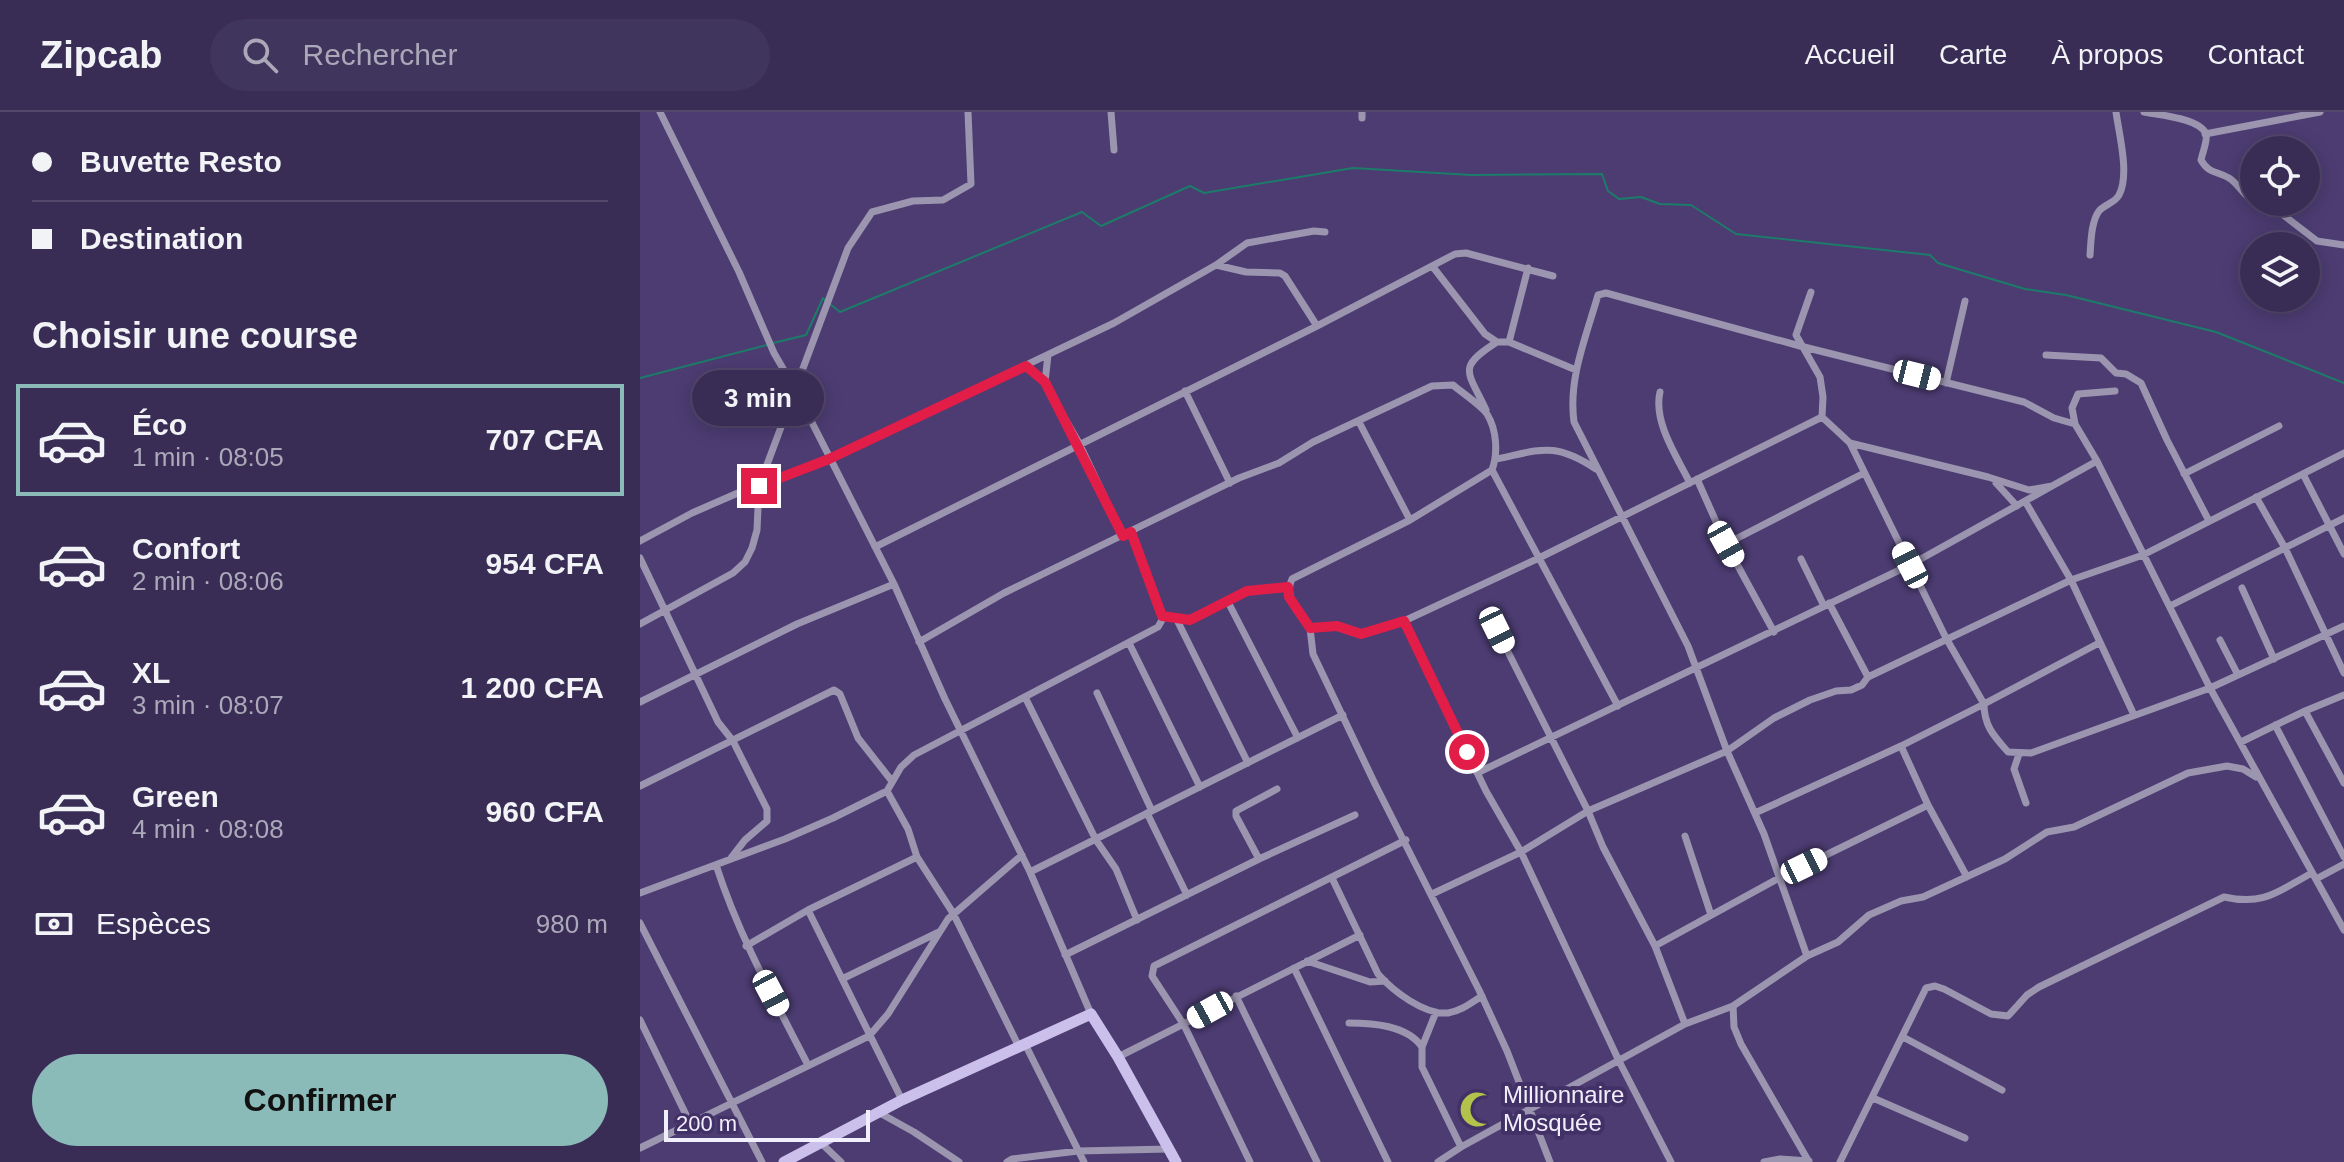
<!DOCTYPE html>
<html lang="fr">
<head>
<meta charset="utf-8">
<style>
	:root { --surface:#392d56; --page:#40355c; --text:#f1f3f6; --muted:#aba8b9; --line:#53496c; --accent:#8bbbb9 }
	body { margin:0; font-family:Arial,sans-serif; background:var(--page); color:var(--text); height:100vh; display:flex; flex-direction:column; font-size:30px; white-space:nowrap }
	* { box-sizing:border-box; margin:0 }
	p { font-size:26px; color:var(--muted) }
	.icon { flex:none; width:44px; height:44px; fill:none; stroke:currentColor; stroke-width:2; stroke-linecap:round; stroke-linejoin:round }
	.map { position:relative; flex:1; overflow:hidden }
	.panel { display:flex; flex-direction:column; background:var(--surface); width:640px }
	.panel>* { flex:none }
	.hud { display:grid; align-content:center; height:176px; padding:0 32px; background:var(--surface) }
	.fabs { position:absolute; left:1600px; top:24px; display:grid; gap:16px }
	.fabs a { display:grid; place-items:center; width:80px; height:80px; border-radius:50%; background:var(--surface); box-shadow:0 4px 20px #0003,0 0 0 2px var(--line); font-size:40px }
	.scale { position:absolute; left:24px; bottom:20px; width:206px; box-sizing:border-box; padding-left:8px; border:4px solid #f2effc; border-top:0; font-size:22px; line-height:28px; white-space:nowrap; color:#f2effc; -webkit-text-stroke:6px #423166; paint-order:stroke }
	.end { position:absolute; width:36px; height:36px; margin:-18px; border:10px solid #e11d48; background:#fff; box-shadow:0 0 0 4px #fff }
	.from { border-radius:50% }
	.bubble { position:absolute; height:56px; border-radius:28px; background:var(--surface); box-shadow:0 4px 20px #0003,0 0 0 2px var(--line); font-size:26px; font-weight:700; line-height:56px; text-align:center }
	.car { position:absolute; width:24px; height:48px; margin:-24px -12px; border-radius:10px; box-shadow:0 0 6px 2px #0007; background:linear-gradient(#fff 24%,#345 0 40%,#fff 0 76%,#345 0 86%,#fff 0) }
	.hud b { display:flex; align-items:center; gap:28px; height:76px; font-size:30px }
	.hud b+b { border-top:2px solid var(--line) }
	.hud i { width:20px; height:20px; background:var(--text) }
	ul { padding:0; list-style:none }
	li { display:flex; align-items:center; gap:24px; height:112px; margin:0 16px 12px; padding:0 16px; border:4px solid transparent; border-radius:0px }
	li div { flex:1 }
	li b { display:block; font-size:30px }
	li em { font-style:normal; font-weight:700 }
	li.selected { border-color:var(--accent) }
	li>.icon { width:72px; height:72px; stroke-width:1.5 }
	h2 { padding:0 32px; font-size:36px; line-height:96px }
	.pay { display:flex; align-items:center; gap:20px; height:88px; padding:0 32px; font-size:30px }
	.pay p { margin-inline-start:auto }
	.primary-button { display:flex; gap:16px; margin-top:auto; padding:16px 32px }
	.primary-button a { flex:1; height:92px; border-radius:48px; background:var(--accent); color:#111; font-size:32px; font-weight:700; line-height:92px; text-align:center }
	header { display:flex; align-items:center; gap:48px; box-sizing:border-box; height:112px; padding:0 40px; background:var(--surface); border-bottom:2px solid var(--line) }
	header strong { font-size:38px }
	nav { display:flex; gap:44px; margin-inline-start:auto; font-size:28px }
	.search { width:560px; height:72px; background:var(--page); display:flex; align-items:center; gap:20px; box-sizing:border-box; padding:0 28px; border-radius:44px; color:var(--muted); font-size:30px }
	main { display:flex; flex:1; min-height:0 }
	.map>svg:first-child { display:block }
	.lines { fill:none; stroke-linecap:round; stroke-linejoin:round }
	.stream { stroke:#1d7c69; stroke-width:2 }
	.street { stroke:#9c95b0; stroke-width:7 }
	.secondary { stroke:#cbc0eb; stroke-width:11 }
	.route { stroke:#e11d48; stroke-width:10 }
	.labels { text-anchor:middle; stroke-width:8; stroke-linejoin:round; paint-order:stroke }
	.poi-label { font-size:24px; fill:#f2effc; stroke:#423166; text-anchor:start }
</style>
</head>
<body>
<header>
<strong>Zipcab</strong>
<div class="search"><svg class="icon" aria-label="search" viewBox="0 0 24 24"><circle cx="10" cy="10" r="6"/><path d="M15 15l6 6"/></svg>Rechercher</div>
<nav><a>Accueil</a><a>Carte</a><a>À propos</a><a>Contact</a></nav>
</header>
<main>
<section class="panel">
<div class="hud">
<b><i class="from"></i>Buvette Resto</b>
<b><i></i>Destination</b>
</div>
<h2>Choisir une course</h2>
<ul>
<li class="selected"><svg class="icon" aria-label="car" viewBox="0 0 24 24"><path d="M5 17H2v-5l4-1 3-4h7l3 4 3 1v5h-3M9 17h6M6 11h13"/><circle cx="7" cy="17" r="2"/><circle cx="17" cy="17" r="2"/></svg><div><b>Éco</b><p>1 min · 08:05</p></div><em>707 CFA</em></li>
<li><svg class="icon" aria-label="car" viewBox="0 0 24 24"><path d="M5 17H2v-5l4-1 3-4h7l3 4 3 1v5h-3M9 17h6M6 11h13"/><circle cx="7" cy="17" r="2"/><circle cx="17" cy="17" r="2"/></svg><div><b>Confort</b><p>2 min · 08:06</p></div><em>954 CFA</em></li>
<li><svg class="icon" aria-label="car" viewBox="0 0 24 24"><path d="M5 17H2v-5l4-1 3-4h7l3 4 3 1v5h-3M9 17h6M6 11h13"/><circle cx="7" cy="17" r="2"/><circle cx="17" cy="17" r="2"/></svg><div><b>XL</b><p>3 min · 08:07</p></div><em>1 200 CFA</em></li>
<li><svg class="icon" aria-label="car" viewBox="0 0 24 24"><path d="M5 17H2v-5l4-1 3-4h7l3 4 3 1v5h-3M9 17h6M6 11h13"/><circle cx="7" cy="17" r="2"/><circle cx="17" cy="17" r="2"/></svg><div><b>Green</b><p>4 min · 08:08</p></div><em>960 CFA</em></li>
</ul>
<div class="pay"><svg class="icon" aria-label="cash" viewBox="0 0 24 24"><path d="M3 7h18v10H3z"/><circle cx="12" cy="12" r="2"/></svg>Espèces<p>980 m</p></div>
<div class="primary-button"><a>Confirmer</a></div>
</section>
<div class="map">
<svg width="1704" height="1050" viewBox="0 0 1704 1050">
	<rect width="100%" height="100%" fill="#4c3c72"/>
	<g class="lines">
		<path class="stream" d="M 190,192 L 200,200 L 442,100 L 461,114 L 550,74 L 564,81 L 713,56 L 831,63 L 962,62 L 968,79 L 979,87 L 1001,85 L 1020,92 L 1051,93 L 1096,122 L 1290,143 L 1298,151 L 1385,177 L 1426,183 L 1576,220 L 1704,271
			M 133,231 L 166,223 L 183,186 L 185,188
			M 0,266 L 127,233"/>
		<path class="street" d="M 20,0 L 99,160 L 134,241 L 156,279 L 254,472 L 305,587 L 390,760 L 451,902
			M 471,0 L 474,38
			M 722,0 L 722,6
			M 1504,0 C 1518,3 1560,6 1566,22 C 1568,28 1562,42 1561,48 C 1569,62 1577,59 1589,66 C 1599,72 1603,84 1614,89
			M 1565,22 L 1680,0
			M 1616,90 L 1642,102 L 1677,129 L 1704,133
			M 1450,143 C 1451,130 1451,110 1459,99 C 1465,92 1475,91 1479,83 C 1490,63 1479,22 1476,0
			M 576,153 L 606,160 L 640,161 L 645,164 L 677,214
			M 793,155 L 845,222 L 857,230 L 869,230 L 936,258
			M 1171,180 L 1156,223 L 1180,265 L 1183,285 L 1182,305
			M 869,230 L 888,156
			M 408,243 L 405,270 L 410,281 L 439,331 L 483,424
			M 1406,243 L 1461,246 L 1476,261 L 1486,262 L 1501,271 L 1527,328 L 1569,409
			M 386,254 L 405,270
			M 1306,271 L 1325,189
			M 545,279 L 590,371
			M 1475,279 L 1438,282 L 1432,296 L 1435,312 L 1457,349 L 1570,576 L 1704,818
			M 1020,280 C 1013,310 1037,345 1050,371
			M 846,298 C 828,259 816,256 857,230
			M 1182,305 L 1210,331 L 1306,526 L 1344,592 L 1459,531
			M 719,310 L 770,408
			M 1210,331 L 1348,365 L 1389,378 L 1412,374 L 1457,349
			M 856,347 C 901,338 914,329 956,357
			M 852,358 L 978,594
			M 1544,362 L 1639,314
			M 1663,362 L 1704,442
			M 1057,367 L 1086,432 L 1134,520
			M 1356,371 L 1377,394
			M 1616,385 L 1645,436 L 1704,561
			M 1385,389 L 1431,468 L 1494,603
			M 0,429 L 52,401 L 107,377 L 189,347 L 474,211 L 576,153 L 607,131 L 674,119 L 685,120
			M 1086,432 L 1224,361
			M 235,435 L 677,214 L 815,142 L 826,141 L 913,164
			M 0,446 L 78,610 L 93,629 L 127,697 L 127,709 L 105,728 L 91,746
			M 1161,447 L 1184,494
			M 1602,476 L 1634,547
			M 587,488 L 658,626
			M 1189,491 L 1228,565
			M 1530,494 L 1704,406
			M 522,504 L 550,508 L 607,479 L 648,475
			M 537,508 L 608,651
			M 764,509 L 846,679 L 881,740 L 979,949 L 1031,1050
			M 0,512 L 93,461 L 105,450 L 112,436 L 117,418 L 119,374 L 208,136 L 232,100 L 273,89 L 303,88 L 331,72 L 328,0
			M 670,516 L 673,542 L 735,672 L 839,878 L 867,939 L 910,1050
			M 857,518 L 948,699 L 963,735 L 1015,834 L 1045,912
			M 1580,528 L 1598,563
			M 279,530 L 364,481 L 599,366 L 639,351 L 673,330 L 792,274 L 813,273 C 821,280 842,294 847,302 C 857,318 858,342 852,358 L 770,408 L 652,467 C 643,485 659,502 670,516 L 697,514 L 721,522 L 764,509 L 899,446 L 1182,305
			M 489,531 L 560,675
			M 457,581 L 512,699
			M 385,585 L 456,728 L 476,757 L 497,808
			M 0,590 L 157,512 L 254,472
			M 1665,599 L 1704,671
			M 1635,613 L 1704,745
			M 1601,630 L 1665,599 L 1704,583
			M 1261,634 L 1288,693 L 1327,765
			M 1379,642 L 1374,657 L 1386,691
			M 837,661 L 1270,453 L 1412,374
			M 0,674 L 194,578 L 200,582 L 218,626 L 251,668
			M 247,679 L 268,717 L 277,745 L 313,801 L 379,935
			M 507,701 L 547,783
			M 1115,701 L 1261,634 L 1344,592 C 1344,614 1354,624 1368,640 L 1391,641 L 1570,576 L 1704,514
			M 1045,724 L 1071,803
			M 619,747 L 596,704 L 596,699 L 637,677
			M 76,753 C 99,824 134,887 168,953
			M 390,760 L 703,603
			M 692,766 L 738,862 C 753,879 784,903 808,901 C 821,899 831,891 842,884
			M 1676,767 L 1704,752
			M 0,781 L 145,727 L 193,706 L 247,679 L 261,655 L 274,643 L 518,515 L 522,508 L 521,500 L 491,420
			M 792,782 L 881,740 L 948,699 L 1087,639 L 1134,606 L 1170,588 L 1196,579 L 1211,578 L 1222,573 L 1228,565 L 1431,468 L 1503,443 L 1704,341
			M 168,798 L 262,988
			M 0,811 L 122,1050
			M 106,834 L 168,798 L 277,745
			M 1015,834 L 1139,766 L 1288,693
			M 425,843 L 619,747 L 715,703
			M 1167,844 L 1198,830 L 1229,803 L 1261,789 L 1283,785 L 1365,747 L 1407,720 L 1434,715 L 1548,661 L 1587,654 L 1603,657 L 1616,665
			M 667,849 L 730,870 L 745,869
			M 654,856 L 748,1050
			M 202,867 L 299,820
			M 596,884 L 677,1050
			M 1093,894 L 1094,915 L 1101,932 L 1169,1050
			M 796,900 L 782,935 L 782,955 L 821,1035
			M 0,908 L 50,1011
			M 709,911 C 732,911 767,913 782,935
			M 1263,925 L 1362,978
			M 385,932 L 444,1050
			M 478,945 L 720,823
			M 1233,986 L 1325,1026
			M 238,1000 L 274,1020 L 319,1050
			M 181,1031 L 201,1050
			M 0,1036 L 229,924 L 248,902 L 308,807 L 382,743
			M 367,1050 L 372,1047 L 438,1039 L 529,1037
			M 610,1050 L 544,913 L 512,864 L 514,854 L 766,728
			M 798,1050 L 821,1035 L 1045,912 L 1093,894 L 1167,844 L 1124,722 L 1087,639 L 1048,534 L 934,310 C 928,267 946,225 958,183 L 966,181 L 1160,234 L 1384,290 L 1414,306 L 1435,312
			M 1124,1050 L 1140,1047 L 1169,1049
			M 1200,1050 L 1286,876 L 1295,874 L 1304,877 L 1351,902 L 1368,904 L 1387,883 L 1399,875 L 1584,785 C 1625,794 1638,779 1672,761"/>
		<path class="secondary" d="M 144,1050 L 262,988 L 451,902 L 478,945 L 536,1050"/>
	</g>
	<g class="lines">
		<path class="route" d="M 119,374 L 189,347 L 386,254 L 405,270 L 483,424 L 491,420 L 522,504 L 550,508 L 607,479 L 648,475 L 649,485 L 670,516 L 697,514 L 721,522 L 764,509 L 827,640"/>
	</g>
	<defs>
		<symbol id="mosque-bare" viewBox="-9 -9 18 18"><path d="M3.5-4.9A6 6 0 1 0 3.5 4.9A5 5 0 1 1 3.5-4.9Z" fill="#b3c24b" stroke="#423166" stroke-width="2.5" paint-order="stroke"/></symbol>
	</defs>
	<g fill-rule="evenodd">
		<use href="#mosque-bare" x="812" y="972" width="51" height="51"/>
	</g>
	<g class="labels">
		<g class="poi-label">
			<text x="863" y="991">Millionnaire<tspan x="863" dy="28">Mosquée</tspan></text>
		</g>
	</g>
</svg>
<div class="fabs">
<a><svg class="icon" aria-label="locate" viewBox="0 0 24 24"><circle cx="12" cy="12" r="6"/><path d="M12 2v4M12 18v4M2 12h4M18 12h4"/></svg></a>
<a><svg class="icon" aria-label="layers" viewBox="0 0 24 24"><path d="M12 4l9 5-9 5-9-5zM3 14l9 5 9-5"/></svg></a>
</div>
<div class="scale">200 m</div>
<i class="end from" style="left:827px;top:640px"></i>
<i class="end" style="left:119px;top:374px"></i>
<div class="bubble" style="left:52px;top:258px;width:132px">3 min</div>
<i class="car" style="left:1277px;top:263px;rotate:104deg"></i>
<i class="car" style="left:1086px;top:432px;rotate:151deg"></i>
<i class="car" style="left:1270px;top:453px;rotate:333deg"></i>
<i class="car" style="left:857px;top:518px;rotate:154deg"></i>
<i class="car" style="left:1164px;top:754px;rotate:64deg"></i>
<i class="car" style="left:131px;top:881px;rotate:152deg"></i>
<i class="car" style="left:570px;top:898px;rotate:241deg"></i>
</div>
</main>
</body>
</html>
